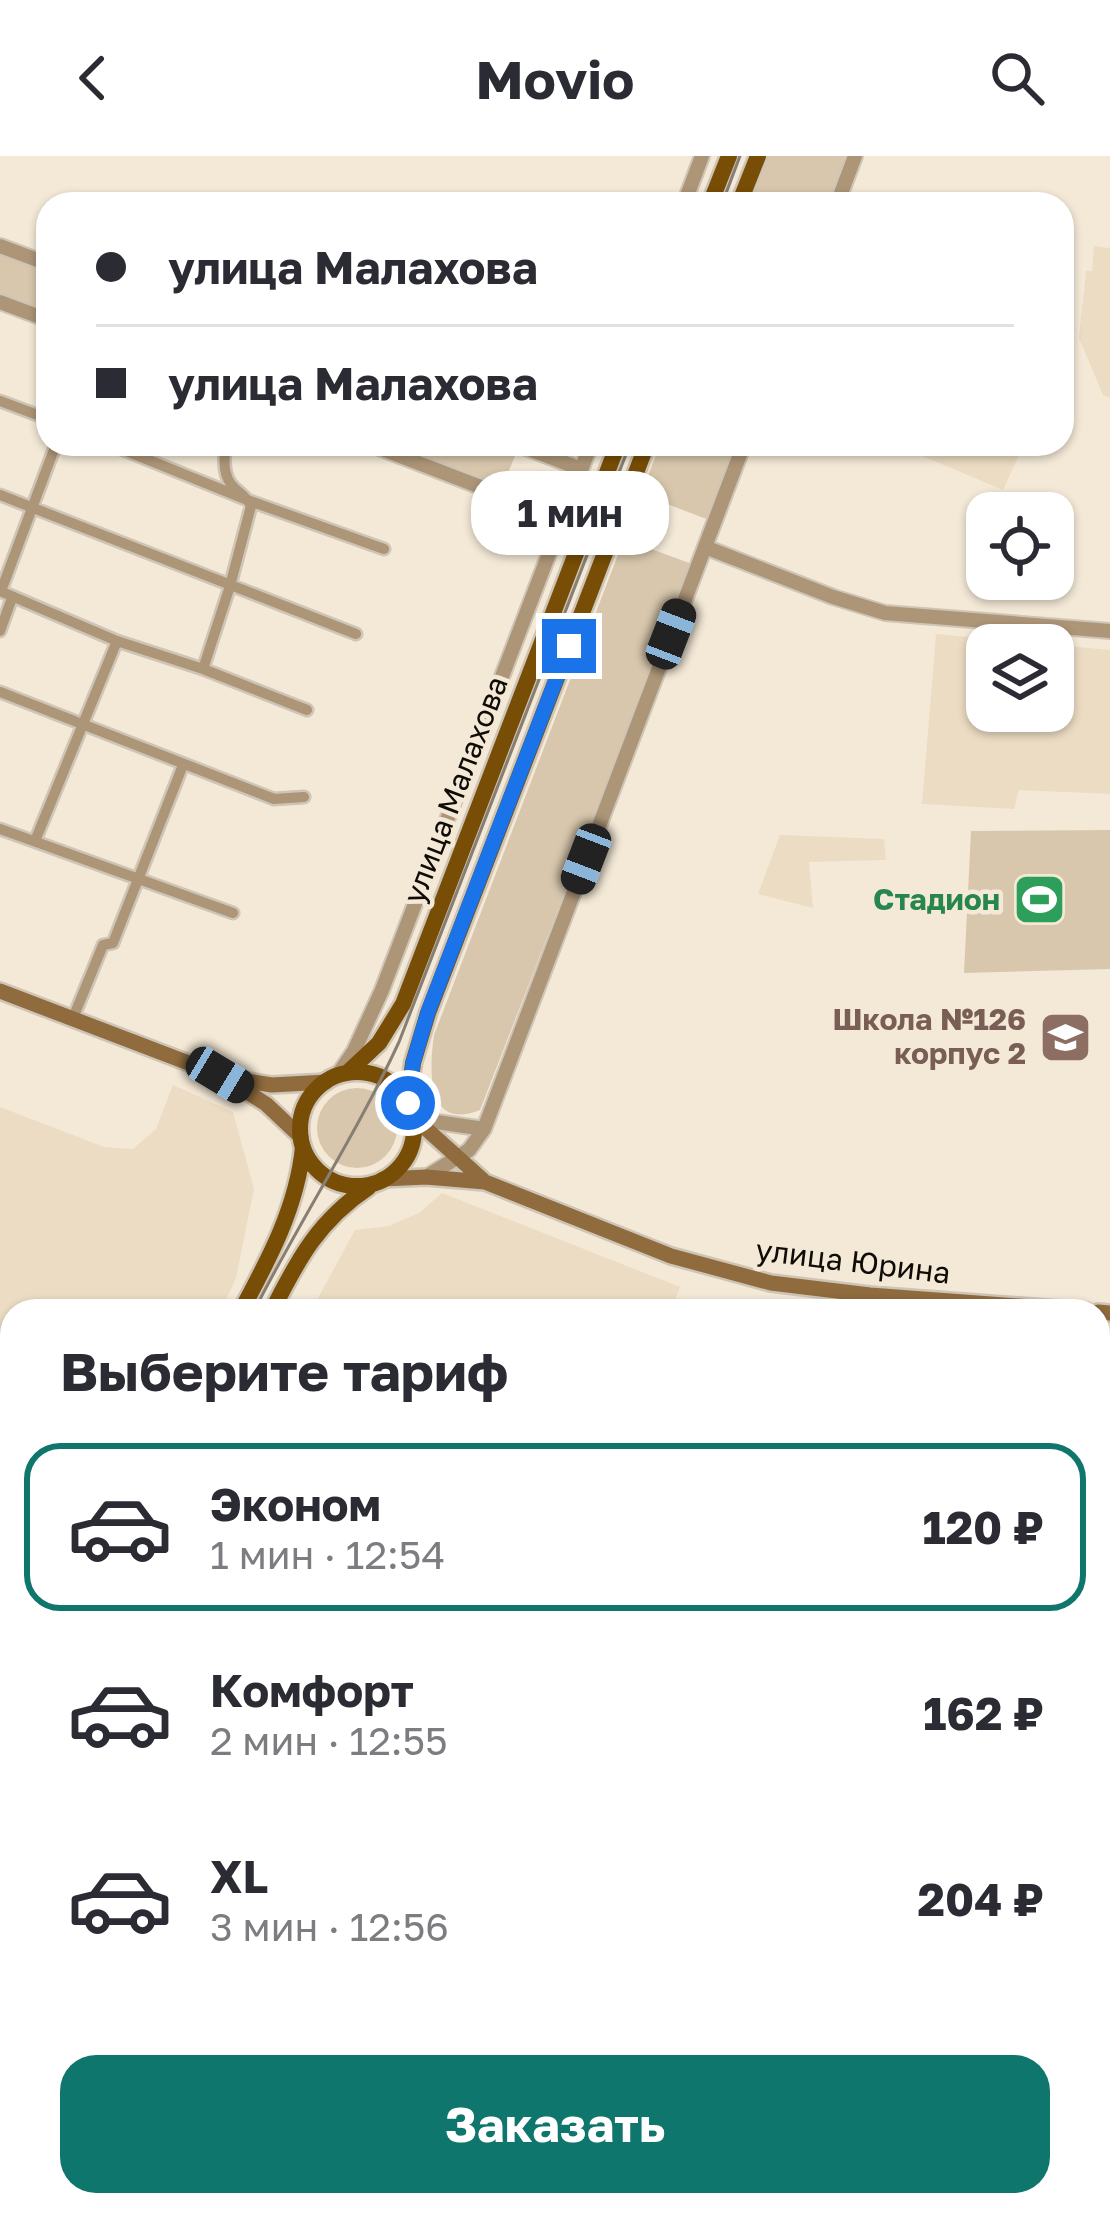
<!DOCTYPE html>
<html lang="ru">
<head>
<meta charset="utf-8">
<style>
	:root { --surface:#fff; --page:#f7f7f7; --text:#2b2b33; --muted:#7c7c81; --line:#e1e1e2; --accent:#0f766e }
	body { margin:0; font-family:"Golos Text",sans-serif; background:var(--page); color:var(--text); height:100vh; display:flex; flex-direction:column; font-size:45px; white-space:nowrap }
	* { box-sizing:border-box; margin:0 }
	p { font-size:39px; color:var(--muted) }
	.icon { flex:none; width:66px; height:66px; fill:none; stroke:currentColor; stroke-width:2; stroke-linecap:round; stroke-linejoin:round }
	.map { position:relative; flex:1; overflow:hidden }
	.sheet { position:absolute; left:0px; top:1143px; width:1110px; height:918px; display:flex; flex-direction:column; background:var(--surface); border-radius:36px 36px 0 0; box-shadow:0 3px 9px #0004 }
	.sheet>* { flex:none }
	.hud { position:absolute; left:36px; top:36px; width:1038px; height:264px; border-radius:36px; box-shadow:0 3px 9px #0004; display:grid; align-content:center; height:264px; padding:0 60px; background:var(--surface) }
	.tools { position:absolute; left:966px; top:336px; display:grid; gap:24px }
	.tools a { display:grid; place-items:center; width:108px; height:108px; border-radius:24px; background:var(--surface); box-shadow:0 3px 9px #0004; font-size:60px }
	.end { position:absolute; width:54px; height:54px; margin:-27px; border:15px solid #1a73e8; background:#fff; box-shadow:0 0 0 6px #fff }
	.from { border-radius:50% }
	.bubble { position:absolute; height:84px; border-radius:36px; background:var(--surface); box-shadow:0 3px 9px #0004; font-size:39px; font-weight:700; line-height:84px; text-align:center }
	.car { position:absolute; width:36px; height:72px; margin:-36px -18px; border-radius:15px; box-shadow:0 0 9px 3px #0007; background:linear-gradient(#222 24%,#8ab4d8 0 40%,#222 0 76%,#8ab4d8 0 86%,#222 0) }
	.hud b { display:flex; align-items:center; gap:42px; height:114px; font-size:45px }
	.hud b+b { border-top:3px solid var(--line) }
	.hud i { width:30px; height:30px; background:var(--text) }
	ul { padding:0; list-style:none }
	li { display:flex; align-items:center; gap:36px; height:168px; margin:0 24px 18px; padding:0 36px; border:6px solid transparent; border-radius:36px }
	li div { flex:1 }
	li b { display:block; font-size:45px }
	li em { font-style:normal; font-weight:700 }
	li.active { border-color:var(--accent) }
	li>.icon { width:108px; height:108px; stroke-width:1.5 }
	h2 { padding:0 60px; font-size:54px; line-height:144px }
	.primary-button { display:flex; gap:24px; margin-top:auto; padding:24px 60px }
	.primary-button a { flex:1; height:138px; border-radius:36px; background:var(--accent); color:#fff; font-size:48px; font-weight:700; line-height:138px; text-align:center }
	header { display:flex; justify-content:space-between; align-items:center; height:156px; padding:0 60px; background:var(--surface); font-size:54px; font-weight:700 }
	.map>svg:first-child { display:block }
	.built { fill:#ecdcc3; fill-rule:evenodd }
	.green { fill:#d8c7ad }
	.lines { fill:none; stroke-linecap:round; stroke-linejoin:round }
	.stream { stroke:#92adcb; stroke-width:3 }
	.minor-casing { stroke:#cfc5b6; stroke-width:15 }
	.tertiary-casing { stroke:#cfc5b6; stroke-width:18 }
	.secondary-casing { stroke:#cfc5b6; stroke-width:20 }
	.primary-casing { stroke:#cfc5b6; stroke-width:21 }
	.minor { stroke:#ad9577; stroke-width:10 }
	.tertiary { stroke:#ad9577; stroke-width:14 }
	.secondary { stroke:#8f6b3e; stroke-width:15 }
	.primary { stroke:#784d05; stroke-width:16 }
	.tram { stroke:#877f74; stroke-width:3 }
	.route { stroke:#1a73e8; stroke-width:15 }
	.labels { text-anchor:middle; stroke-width:9; stroke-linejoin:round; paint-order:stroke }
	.street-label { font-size:30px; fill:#0f0b06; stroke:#f4e9d7 }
	.leisure-label { font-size:30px; font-weight:bold; fill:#27864d; stroke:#f4e9d7; text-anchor:end }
	.education-label { font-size:30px; font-weight:bold; fill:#785e54; stroke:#f4e9d7; text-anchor:end }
</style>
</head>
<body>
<header><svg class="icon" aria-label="back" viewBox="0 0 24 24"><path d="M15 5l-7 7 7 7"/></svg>Movio<svg class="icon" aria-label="search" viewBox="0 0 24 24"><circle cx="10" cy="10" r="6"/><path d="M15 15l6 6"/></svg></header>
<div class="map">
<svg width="1110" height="2061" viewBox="0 0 1110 2061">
	<rect width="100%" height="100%" fill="#f4e9d7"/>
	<path class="built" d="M 1110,88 L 1110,242 L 1103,239 L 1079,182 L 1086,115 L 1092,115 L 1094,90 L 1109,92 Z
		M 894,288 L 1024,288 L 1003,334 Z
		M 936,478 L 1110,494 L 1110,638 L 1019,634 L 1014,653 L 922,648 ZM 1053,489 L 1053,555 L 987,555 L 987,489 Z
		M 780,679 L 884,683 L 886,704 L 809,706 L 813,752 L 758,738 Z
		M 173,929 L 233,956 L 254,1033 L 236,1122 L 221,1155 L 12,1155 L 12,1269 L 0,1265 L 0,951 L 104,991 L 133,993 L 156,973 Z
		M 442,1037 L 680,1131 L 671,1155 L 311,1155 L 355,1074 L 389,1070 L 419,1057 Z"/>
	<path class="green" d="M 767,0 L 846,0 L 828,48 L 750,48 Z
		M 0,96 L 48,114 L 48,159 L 0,141 Z
		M 381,288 L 498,288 L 517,295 L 501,334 Z
		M 660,288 L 738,288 L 709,364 L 641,338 Z
		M 624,383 L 692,408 L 480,954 C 426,976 429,913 434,879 Z
		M 1110,674 L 1110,813 L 964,817 L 971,675 Z
		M317 972a40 40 0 1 1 80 0a40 40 0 1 1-80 0Z
		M 0,1315 L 12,1320 L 12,1461 L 0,1487 Z"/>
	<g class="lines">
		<path class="stream" d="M 0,1718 L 12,1721
			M 620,2049 L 623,2061"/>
		<defs>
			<path id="minor" d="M 0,245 L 48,263
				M 109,288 L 250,345 L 384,393
				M 0,339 L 356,478
				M 0,435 L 117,485 L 203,513 L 307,554
				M 1,435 L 56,288
				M 0,475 L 12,442
				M 203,513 L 230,430 L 251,350 C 246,339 238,337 231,328 C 223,318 224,300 226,288
				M 0,536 L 274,643 L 304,641
				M 0,673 L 233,757
				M 35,685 L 117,485
				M 73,862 L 103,789 L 113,787 L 183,609
				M 0,1291 L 12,1296
				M 1098,1415 L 1110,1415
				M 1098,1500 L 1110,1500
				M 1098,1596 L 1110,1596
				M 1098,2001 L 1110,1999
				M 241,2049 L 242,2061
				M 306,2049 L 331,2061
				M 708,2049 L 712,2061
				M 468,2061 L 473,2049"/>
			<path id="tertiary" d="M 684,48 L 702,0
				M 837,48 L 855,0
				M 0,90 L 48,108
				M 0,146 L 48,164
				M 369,288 L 561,362
				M 516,288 L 581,313
				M 705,391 L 833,441 L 885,457 L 1110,475
				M 337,920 L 354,895 L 382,834 L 591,288
				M 411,954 L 437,966 L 484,973
				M 426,1021 L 469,994 L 484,973 L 744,288"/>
			<path id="secondary" d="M 0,835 L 220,919 L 266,948 L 301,981
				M 235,923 L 272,929 L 326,926
				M 413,961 L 483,1024
				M 383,1023 L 426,1021 L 485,1026 L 671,1100 L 771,1127 L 870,1139 L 1086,1155
				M 1098,1156 L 1110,1157"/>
			<path id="primary" d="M 710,48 L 729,0
				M 739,48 L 758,0
				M300 973a57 57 0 1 1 114 0a57 57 0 1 1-114 0Z
				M 347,917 L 379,887 L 403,848 L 618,288
				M 408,947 L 413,907 L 428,857 L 647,288
				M 241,1155 C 269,1103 297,1051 303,991
				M 272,1155 C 298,1103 319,1064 369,1031
				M 0,1632 L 12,1609
				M 0,1692 L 12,1668"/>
		</defs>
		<use href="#minor" class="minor-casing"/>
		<use href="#tertiary" class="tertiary-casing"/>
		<use href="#secondary" class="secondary-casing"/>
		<use href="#primary" class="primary-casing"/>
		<use href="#minor" class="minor"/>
		<use href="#tertiary" class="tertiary"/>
		<use href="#secondary" class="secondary"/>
		<use href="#primary" class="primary"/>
		<path class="tram" d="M 722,48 L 740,0
			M 254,1155 C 300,1064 356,979 399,886 L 630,288
			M 0,1656 L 12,1632"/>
	</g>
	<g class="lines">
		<path class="route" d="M 408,947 L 413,907 L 428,856 L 569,490"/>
	</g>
	<defs>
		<symbol id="stadium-square" viewBox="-11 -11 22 22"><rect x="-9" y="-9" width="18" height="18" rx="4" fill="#2e9e5b" stroke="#f4e9d7"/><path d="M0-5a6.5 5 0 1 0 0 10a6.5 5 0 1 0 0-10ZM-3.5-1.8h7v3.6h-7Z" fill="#fff"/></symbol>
		<symbol id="school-square" viewBox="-11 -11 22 22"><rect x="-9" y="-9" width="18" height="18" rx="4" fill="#8d6e63" stroke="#f4e9d7"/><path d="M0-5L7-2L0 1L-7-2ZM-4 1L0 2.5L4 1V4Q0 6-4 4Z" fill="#fff"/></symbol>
	</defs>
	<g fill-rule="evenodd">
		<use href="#stadium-square" x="1010" y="714" width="59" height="59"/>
		<use href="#school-square" x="1036" y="852" width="59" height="59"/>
	</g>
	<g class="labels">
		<g class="street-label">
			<text transform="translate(456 634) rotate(-69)" y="10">улица Малахова</text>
			<text transform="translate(853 1106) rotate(7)" y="10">улица Юрина</text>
		</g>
		<g class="leisure-label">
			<text x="1000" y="754">Стадион</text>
		</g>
		<g class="education-label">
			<text x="1026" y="874">Школа №126<tspan x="1026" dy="34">корпус 2</tspan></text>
		</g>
	</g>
</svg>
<div class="tools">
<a><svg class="icon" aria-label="locate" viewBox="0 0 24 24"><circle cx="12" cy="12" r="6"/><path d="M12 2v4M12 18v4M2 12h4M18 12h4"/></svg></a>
<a><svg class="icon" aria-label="layers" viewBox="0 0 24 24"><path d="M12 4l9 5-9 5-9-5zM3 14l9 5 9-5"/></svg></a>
</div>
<i class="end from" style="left:408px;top:947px"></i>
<i class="end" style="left:569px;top:490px"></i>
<div class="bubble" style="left:471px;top:315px;width:198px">1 мин</div>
<i class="car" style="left:671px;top:478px;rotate:21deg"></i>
<i class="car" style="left:586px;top:703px;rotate:201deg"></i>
<i class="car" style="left:220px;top:919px;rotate:121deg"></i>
<div class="hud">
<b><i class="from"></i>улица Малахова</b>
<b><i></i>улица Малахова</b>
</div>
<section class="sheet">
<h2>Выберите тариф</h2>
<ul>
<li class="active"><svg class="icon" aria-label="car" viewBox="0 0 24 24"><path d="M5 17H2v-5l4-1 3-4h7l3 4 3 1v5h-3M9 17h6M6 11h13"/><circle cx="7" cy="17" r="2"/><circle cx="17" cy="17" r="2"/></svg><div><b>Эконом</b><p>1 мин · 12:54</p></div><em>120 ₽</em></li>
<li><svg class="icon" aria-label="car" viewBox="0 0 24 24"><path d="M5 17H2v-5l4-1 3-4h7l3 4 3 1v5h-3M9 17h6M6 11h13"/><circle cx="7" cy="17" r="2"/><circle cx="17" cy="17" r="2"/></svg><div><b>Комфорт</b><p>2 мин · 12:55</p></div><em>162 ₽</em></li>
<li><svg class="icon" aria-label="car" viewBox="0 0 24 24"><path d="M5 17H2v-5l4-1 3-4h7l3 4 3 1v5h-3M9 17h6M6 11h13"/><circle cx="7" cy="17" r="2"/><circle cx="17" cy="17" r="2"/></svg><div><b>XL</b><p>3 мин · 12:56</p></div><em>204 ₽</em></li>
</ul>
<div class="primary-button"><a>Заказать</a></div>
</section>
</div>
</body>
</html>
